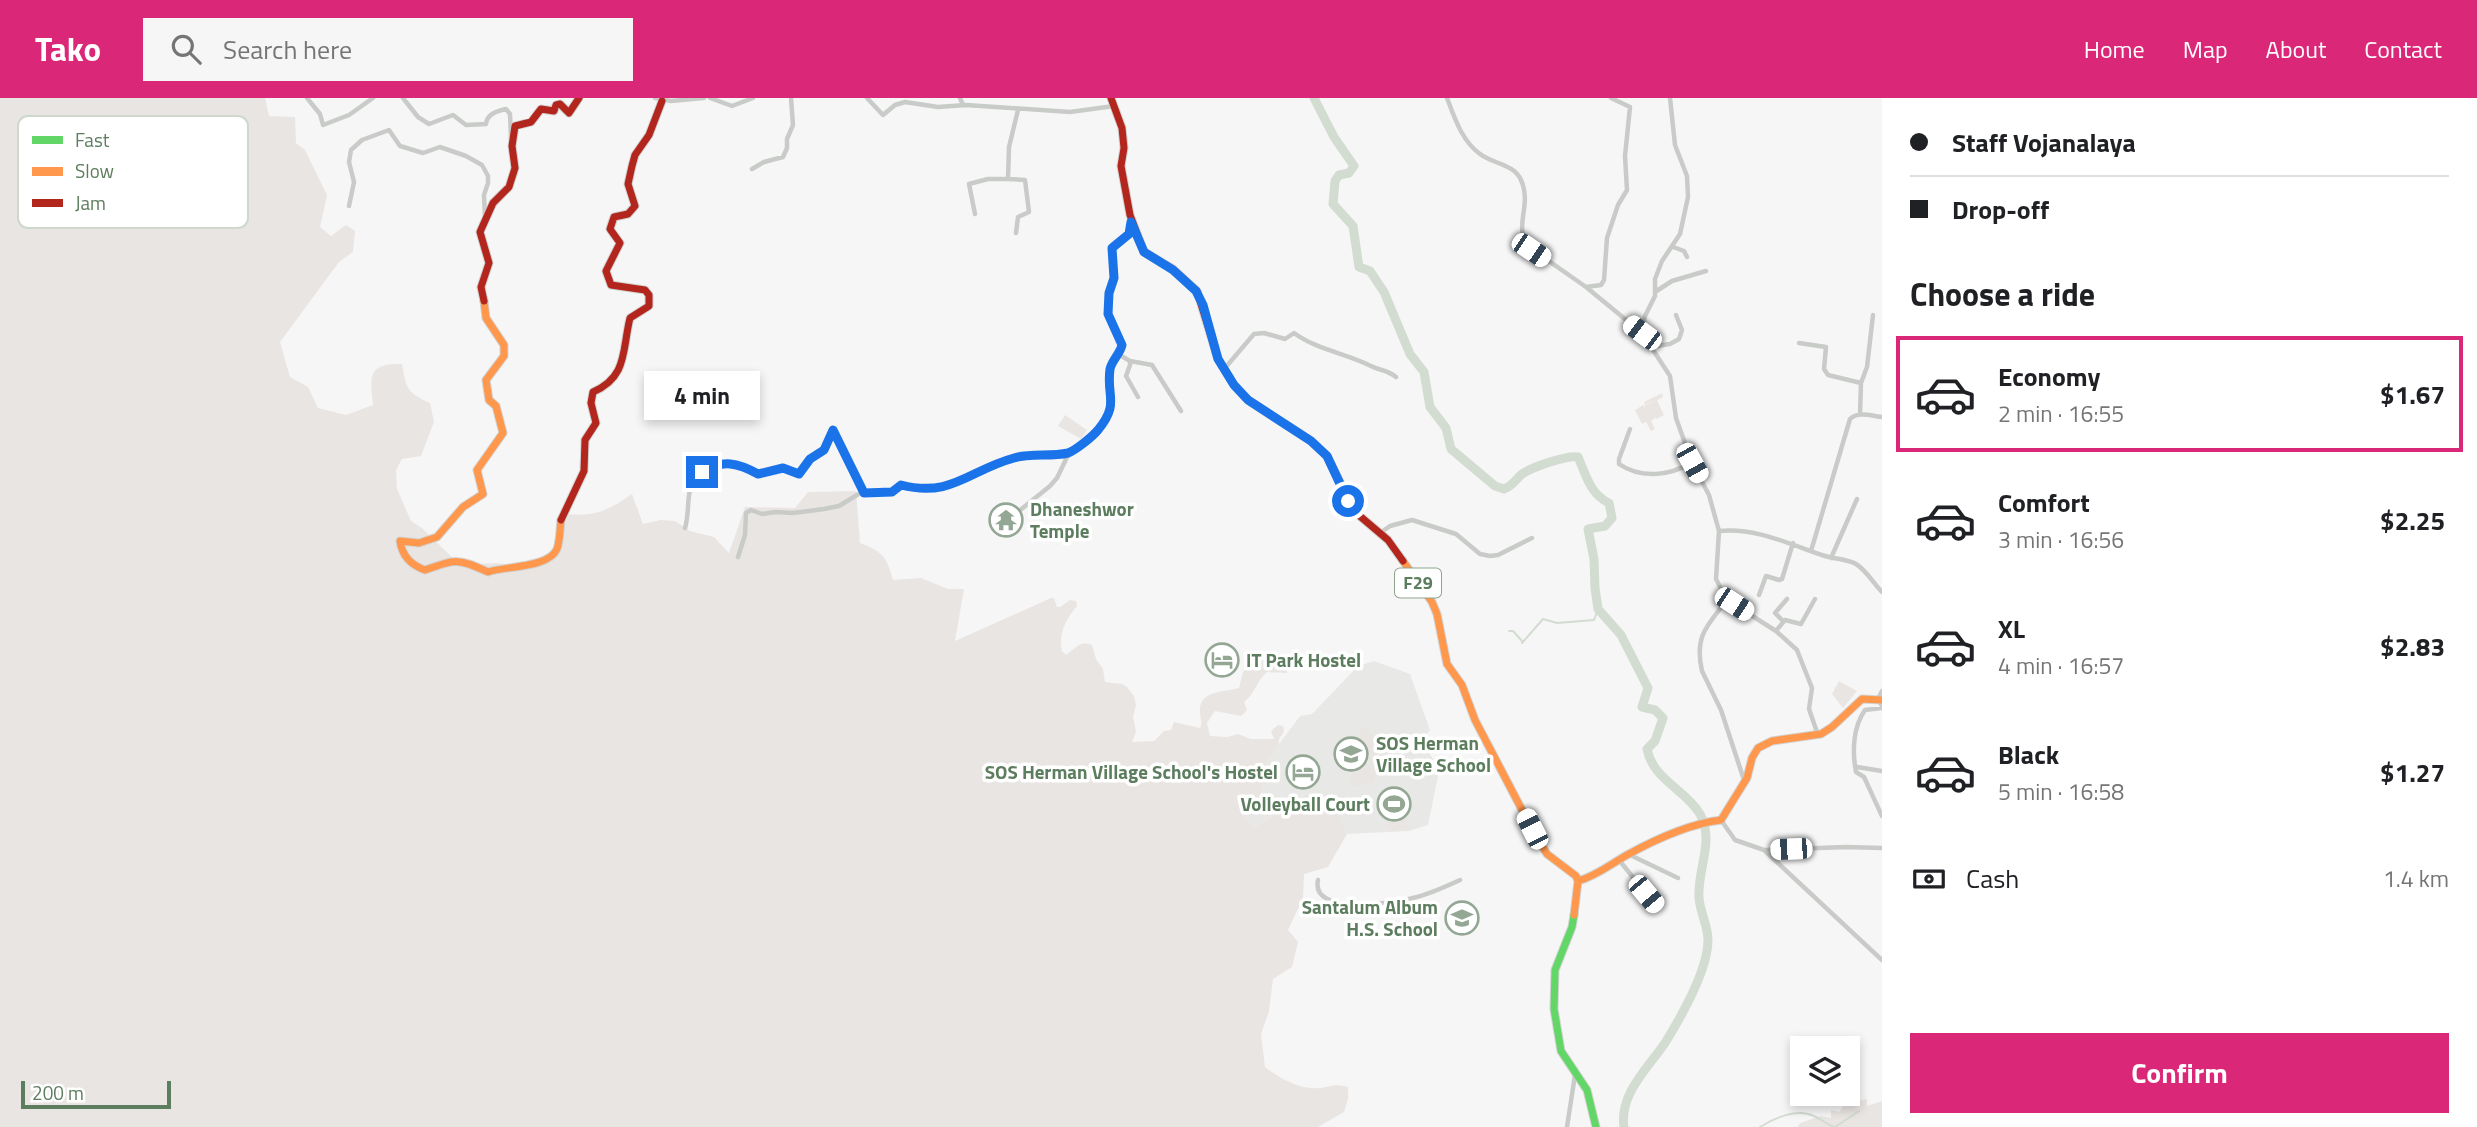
<!DOCTYPE html>
<html lang="en">
<head>
<meta charset="utf-8">
<style>
	:root { --surface:#fff; --page:#f6f6f6; --text:#202124; --muted:#757577; --line:#e0e0e0; --accent:#db2777 }
	body { margin:0; font-family:"Titillium Web",sans-serif; background:var(--page); color:var(--text); height:100vh; display:flex; flex-direction:column; font-size:26px; white-space:nowrap }
	* { box-sizing:border-box; margin:0 }
	p { font-size:23px; color:var(--muted) }
	.icon { flex:none; width:38px; height:38px; fill:none; stroke:currentColor; stroke-width:2; stroke-linecap:round; stroke-linejoin:round }
	.map { position:relative; flex:1; overflow:hidden }
	.sheet { display:flex; flex-direction:column; background:var(--surface); width:595px }
	.sheet>* { flex:none }
	.top-card { display:grid; align-content:center; height:154px; padding:0 28px; background:var(--surface) }
	.buttons { position:absolute; left:1790px; top:938px; display:grid; gap:14px }
	.buttons a { display:grid; place-items:center; width:70px; height:70px; border-radius:0px; background:var(--surface); box-shadow:0 4px 10px #0003; font-size:35px }
	.scale { position:absolute; left:21px; bottom:18px; width:150px; box-sizing:border-box; padding-left:7px; border:4px solid #5d7d5f; border-top:0; font-size:19px; line-height:24px; white-space:nowrap; color:#5d7d5f; -webkit-text-stroke:5px #fff; paint-order:stroke }
	.end { position:absolute; width:32px; height:32px; margin:-16px; border:9px solid #1a73e8; background:#fff; box-shadow:0 0 0 4px #fff }
	.from { border-radius:50% }
	.bubble { position:absolute; height:49px; border-radius:0px; background:var(--surface); box-shadow:0 4px 10px #0003; font-size:23px; font-weight:700; line-height:49px; text-align:center }
	.car { position:absolute; width:21px; height:42px; margin:-21px -10px; border-radius:9px; box-shadow:0 0 5px 2px #0007; background:linear-gradient(#fff 24%,#345 0 40%,#fff 0 76%,#345 0 86%,#fff 0) }
	.top-card b { display:flex; align-items:center; gap:24px; height:66px; font-size:26px }
	.top-card b+b { border-top:2px solid var(--line) }
	.top-card i { width:18px; height:18px; background:var(--text) }
	ul { padding:0; list-style:none }
	li { display:flex; align-items:center; gap:21px; height:116px; margin:0 14px 10px; padding:0 14px; border:4px solid transparent; border-radius:0px }
	li div { flex:1 }
	li b { display:block; font-size:26px }
	li em { font-style:normal; font-weight:700 }
	li.current { border-color:var(--accent) }
	li>.icon { width:63px; height:63px; stroke-width:1.5 }
	h2 { padding:0 28px; font-size:32px; line-height:84px }
	.pay { display:flex; align-items:center; gap:18px; height:77px; padding:0 28px; font-size:26px }
	.pay p { margin-inline-start:auto }
	.primary-button { display:flex; gap:14px; margin-top:auto; padding:14px 28px }
	.primary-button a { flex:1; height:80px; border-radius:0px; background:var(--accent); color:#fff; font-size:28px; font-weight:700; line-height:80px; text-align:center }
	header { display:flex; align-items:center; gap:42px; box-sizing:border-box; height:98px; padding:0 35px; background:var(--accent); color:#fff }
	header strong { font-size:33px }
	nav { display:flex; gap:38px; margin-inline-start:auto; font-size:24px }
	.search { width:490px; height:63px; background:var(--page); display:flex; align-items:center; gap:18px; box-sizing:border-box; padding:0 24px; border-radius:0px; color:var(--muted); font-size:26px }
	main { display:flex; flex:1; min-height:0 }
	.map>svg:first-child { display:block }
	.built { fill:#e8e9e6 }
	.green { fill:#e9e5e3 }
	.lines { fill:none; stroke-linecap:round; stroke-linejoin:round }
	.stream { stroke:#d2dcd1; stroke-width:2 }
	.river { stroke:#d2dcd1; stroke-width:9 }
	.fast-casing { stroke:#d2d3d1; stroke-width:9 }
	.slow-casing { stroke:#d2d3d1; stroke-width:9 }
	.jam-casing { stroke:#d2d3d1; stroke-width:9 }
	.street { stroke:#c8cbc8; stroke-width:4.5 }
	.fast { stroke:#63d668; stroke-width:7 }
	.slow { stroke:#ff974d; stroke-width:7 }
	.jam { stroke:#b3261e; stroke-width:7 }
	.route { stroke:#1a73e8; stroke-width:9 }
	.labels { text-anchor:middle; stroke-width:7; stroke-linejoin:round; paint-order:stroke }
	.shield { fill:#fff; stroke:#8ea48f; stroke-width:2 }
	.shield-label { font-size:18px; font-weight:bold; fill:#5d7d5f }
	.poi-label { font-size:19px; font-weight:bold; fill:#5d7d5f; stroke:#fff; text-anchor:start }
	.key { fill:#fff; stroke:#ced8cf; stroke-width:2 }
	.key-label { font-size:19px; fill:#5d7d5f }
</style>
</head>
<body>
<header>
<strong>Tako</strong>
<div class="search"><svg class="icon" aria-label="search" viewBox="0 0 24 24"><circle cx="10" cy="10" r="6"/><path d="M15 15l6 6"/></svg>Search here</div>
<nav><a>Home</a><a>Map</a><a>About</a><a>Contact</a></nav>
</header>
<main>
<div class="map">
<svg width="1882" height="1029" viewBox="0 0 1882 1029">
	<rect width="100%" height="100%" fill="#f7f6f6"/>
	<path class="built" d="M 1374,563 L 1410,576 L 1430,632 L 1423,642 L 1439,673 L 1428,727 L 1409,733 L 1347,736 L 1328,696 L 1303,697 L 1253,730 L 1241,718 L 1261,698 L 1267,663 L 1279,646 L 1300,618 L 1312,616 L 1358,568 Z"/>
	<path class="green" d="M 0,0 L 265,0 L 269,18 L 295,19 L 296,45 L 305,52 L 327,97 L 320,129 L 331,138 L 346,127 L 355,133 L 353,154 L 339,164 L 280,244 L 290,279 L 308,289 L 318,310 L 346,317 L 373,307 C 370,279 367,265 402,266 C 406,290 407,295 430,305 L 434,324 L 421,358 L 402,361 L 396,372 L 397,391 L 411,423 L 422,430 L 460,467 L 496,465 L 532,469 L 548,464 L 561,453 L 563,442 L 562,426 L 568,416 C 595,419 609,412 632,396 L 643,426 L 661,422 L 675,423 L 690,433 L 714,439 L 729,455 L 745,409 L 795,410 L 808,394 L 856,393 L 860,445 C 882,453 887,459 893,482 L 921,480 L 948,491 L 964,491 L 955,543 L 1051,500 L 1054,500 L 1057,509 L 1060,509 L 1070,502 L 1076,503 L 1077,508 C 1066,521 1058,536 1062,553 L 1066,557 C 1075,551 1080,542 1092,547 L 1096,561 L 1103,571 L 1105,584 L 1122,586 L 1127,589 L 1134,598 L 1136,607 L 1133,619 L 1136,634 L 1132,644 L 1154,643 L 1164,633 L 1171,632 L 1174,624 L 1200,630 C 1203,623 1200,622 1200,614 C 1198,592 1226,594 1239,590 L 1243,574 L 1261,556 L 1269,561 L 1270,567 L 1279,567 L 1287,572 L 1287,575 L 1267,574 C 1257,582 1255,596 1244,604 L 1247,612 L 1241,618 L 1215,613 L 1207,625 L 1210,638 L 1227,639 L 1238,636 L 1251,641 L 1274,641 L 1271,633 L 1278,627 L 1283,628 L 1284,634 L 1279,641 L 1279,646 L 1267,663 L 1261,698 L 1242,717 L 1253,730 L 1304,697 L 1329,696 L 1347,736 L 1328,769 L 1304,776 L 1303,800 L 1288,832 L 1298,844 L 1292,869 L 1273,881 L 1269,913 L 1261,936 L 1265,969 C 1279,980 1300,992 1319,990 C 1332,989 1334,985 1348,989 L 1348,1001 L 1344,1014 L 1318,1029 L 0,1029 Z
		M 1662,295 L 1663,299 L 1657,302 L 1664,317 L 1656,321 L 1652,314 L 1655,320 L 1651,323 L 1655,331 L 1651,333 L 1646,324 L 1642,326 L 1635,312 L 1643,307 L 1646,313 L 1644,307 L 1655,303 L 1645,306 L 1644,304 Z
		M 1065,317 L 1087,332 L 1081,341 L 1058,328 Z
		M 1839,583 L 1857,593 L 1843,610 L 1832,596 Z
		M 1361,627 L 1385,647 L 1373,685 L 1352,688 L 1350,686 Z
		M 1402,694 L 1403,718 L 1388,720 L 1408,719 L 1409,732 L 1388,733 L 1385,695 Z
		M 1867,1001 L 1867,1008 L 1882,1003 L 1882,1029 L 1798,1029 L 1800,1025 L 1821,1018 L 1831,1020 L 1831,1012 L 1839,1014 L 1846,1005 Z"/>
	<g class="lines">
		<path class="stream" d="M 1509,533 L 1513,533 L 1522,543
			M 1522,545 L 1543,521 L 1557,525 L 1594,522 L 1598,511
			M 1760,1029 C 1774,1020 1797,1010 1814,1018 C 1821,1021 1826,1026 1834,1029
			M 1835,1029 L 1859,1013"/>
		<path class="river" d="M 1314,0 L 1334,39 L 1354,68 L 1349,75 L 1339,77 L 1335,83 L 1333,106 L 1353,128 L 1359,169 L 1370,173 L 1384,194 L 1410,256 L 1424,274 L 1430,309 L 1446,330 L 1451,351 L 1495,388 L 1504,391 C 1514,387 1515,382 1522,376 C 1532,369 1567,357 1578,359 C 1586,377 1590,396 1609,405 L 1612,420 L 1605,428 L 1588,431 L 1594,461 L 1595,490 L 1598,511 L 1621,537 L 1648,590 L 1642,609 L 1655,612 L 1663,620 L 1655,643 L 1647,651 C 1653,682 1685,691 1700,716 C 1715,743 1697,771 1699,800 C 1700,814 1708,828 1708,842 C 1708,873 1681,919 1665,945 C 1648,970 1619,996 1624,1029"/>
		<defs>
			<path id="fast" d="M 1574,817 L 1572,829 L 1555,872 L 1554,911 L 1561,953 L 1587,992 L 1596,1029"/>
			<path id="slow" d="M 484,203 L 486,220 L 504,247 L 504,258 L 486,282 L 489,302 L 496,308 L 503,335 L 477,372 L 483,396 L 463,409 L 437,439 L 419,445 L 400,443 C 402,458 411,467 425,472 C 456,461 458,460 488,474 C 505,468 549,470 557,451 C 560,443 560,430 561,422
				M 1403,463 L 1432,504 L 1437,516 L 1447,566 L 1462,587 L 1475,622 L 1532,731 L 1547,756 L 1576,778 L 1578,783 L 1574,817
				M 1578,783 C 1596,778 1611,766 1627,757 C 1656,741 1688,726 1721,722 L 1747,680 L 1752,660 L 1758,650 L 1772,643 L 1821,636 L 1832,629 L 1862,601 L 1882,602"/>
			<path id="jam" d="M 1111,0 L 1122,30 L 1124,50 L 1121,68 L 1130,117 L 1144,154 L 1173,171 L 1197,193 L 1218,261 L 1234,287 L 1248,302 L 1311,343 L 1327,358 L 1355,414 L 1388,442 L 1403,463
				M 484,203 L 481,189 L 489,165 L 480,134 L 493,105 L 509,89 L 515,70 L 512,48 L 515,28 L 531,24 L 541,11 L 554,13 L 556,7 L 560,6 L 569,15 L 579,0
				M 561,422 L 584,373 L 585,342 L 596,325 L 591,305 L 593,294 C 628,279 622,252 630,220 L 649,208 L 649,197 L 645,192 L 611,187 L 606,173 L 620,145 L 610,131 L 614,119 L 628,116 L 635,108 L 628,86 L 632,68 L 635,57 L 649,37 L 662,3"/>
		</defs>
		<use href="#fast" class="fast-casing"/>
		<use href="#slow" class="slow-casing"/>
		<use href="#jam" class="jam-casing"/>
		<path class="street" d="M 307,0 L 320,16 L 323,27 L 349,17 L 373,0
			M 403,0 L 418,19 L 429,26 L 453,17 L 466,27 L 486,26 C 487,16 497,13 506,11 L 510,16 L 511,40
			M 655,0 L 671,3 L 704,0
			M 710,0 L 732,8 L 753,0
			M 867,0 L 883,17 L 895,7 L 905,4 L 938,9 L 966,7 L 1070,14 L 1114,8
			M 960,0 L 963,7
			M 1447,0 C 1455,21 1462,43 1480,56 C 1493,66 1514,66 1521,82 C 1532,106 1515,125 1526,147 L 1586,189 L 1642,235 L 1670,278 L 1676,320 L 1692,365 L 1709,397 L 1719,433 L 1716,481 L 1727,502 C 1707,528 1694,538 1702,573 L 1721,612 L 1744,682
			M 752,71 L 764,64 L 783,59 L 787,50 L 787,41 L 793,27 L 791,0
			M 1008,81 L 1025,82 L 1029,114 L 1018,119 L 1016,135
			M 349,108 L 354,84 L 349,64 L 351,52 L 362,42 L 389,32 L 400,48 L 423,55 L 440,49 L 466,58 L 482,67 L 488,78 L 488,85 L 484,97 L 485,120
			M 975,116 L 969,86 L 988,81 L 1008,81 L 1009,49 L 1018,12
			M 1673,149 L 1684,153 L 1687,159
			M 1586,189 L 1601,187 L 1604,182 L 1607,140 L 1618,107 L 1627,92 L 1625,58 L 1630,9 L 1611,0
			M 1655,194 L 1672,183 L 1706,173
			M 1642,235 L 1645,218 L 1655,198 L 1655,181 L 1662,163 L 1680,136 L 1688,99 L 1687,78 L 1675,47 L 1670,0
			M 1799,245 L 1826,249 L 1824,271 L 1828,277 L 1861,285 L 1860,316
			M 1651,249 L 1670,246 L 1679,241 L 1682,232 L 1676,217
			M 1118,256 L 1130,263 L 1130,267 L 1126,278 L 1138,299
			M 1130,263 L 1152,267 L 1181,313
			M 1225,270 L 1254,236 L 1264,235 L 1285,241 L 1294,235 C 1317,252 1346,255 1371,268 C 1380,273 1386,271 1396,279
			M 1861,285 L 1867,269 L 1873,217
			M 1630,331 L 1619,361 L 1619,366 C 1641,381 1669,378 1691,365
			M 1019,413 L 1050,388 L 1057,380 L 1069,355 L 1096,334 L 1107,319 L 1112,307 L 1111,270 L 1122,247 L 1108,210 L 1109,195 L 1114,180 L 1112,150 L 1129,136 L 1131,124
			M 685,430 C 689,417 687,405 690,392 C 692,385 696,379 702,374 C 722,360 738,365 758,376 L 783,370 L 799,376 L 810,361 L 824,352 L 833,332 L 862,394
			M 1719,433 C 1756,429 1791,447 1825,458 C 1835,461 1847,461 1856,466 C 1866,472 1874,486 1882,494
			M 1380,435 L 1390,428 L 1412,422 L 1456,436 L 1480,456 L 1490,458 L 1498,457 L 1532,440
			M 1811,453 L 1850,321 C 1858,313 1872,318 1882,319
			M 738,459 L 745,437 L 746,415 L 751,412 L 762,416 L 776,414 L 793,415 L 824,411 L 839,408 L 862,394 L 892,394 L 901,387 C 949,400 964,375 1005,363 C 1026,356 1047,356 1069,355
			M 1831,460 L 1857,401
			M 1759,497 L 1766,478 L 1779,482 L 1782,481 L 1793,445
			M 1727,502 L 1776,533 L 1797,552 L 1812,590 L 1809,611 L 1818,637
			M 1783,523 L 1775,515 L 1787,501
			M 1776,533 L 1785,522 L 1801,526 L 1815,501
			M 1882,593 L 1878,601 L 1882,608
			M 1882,610 L 1865,612 C 1853,629 1852,653 1856,674 L 1864,679 L 1882,718
			M 1857,669 L 1882,673
			M 1721,722 L 1735,742 L 1764,752 L 1846,749 L 1882,750
			M 1764,752 L 1882,862
			M 1628,756 L 1678,780
			M 1619,762 L 1658,810
			M 1318,782 C 1310,818 1394,805 1413,800 C 1430,796 1445,789 1460,782
			M 1567,1029 L 1575,977"/>
		<use href="#fast" class="fast"/>
		<use href="#slow" class="slow"/>
		<use href="#jam" class="jam"/>
	</g>
	<g class="lines">
		<path class="route" d="M 702,374 C 723,361 738,365 758,376 L 783,370 L 799,376 L 810,361 L 824,352 L 833,332 L 864,395 L 892,394 L 901,387 C 952,400 969,372 1014,360 C 1031,355 1050,359 1068,355 C 1076,352 1092,339 1098,332 C 1120,305 1106,299 1110,271 C 1112,262 1120,256 1122,247 L 1108,216 L 1109,195 L 1114,180 L 1112,150 L 1129,136 L 1131,124 L 1144,154 L 1173,172 L 1196,193 L 1203,207 L 1218,261 L 1234,287 L 1248,302 L 1311,343 L 1327,358 L 1348,403"/>
	</g>
	<defs>
		<symbol id="temple-ring" viewBox="-11 -11 22 22"><circle r="9.5" fill="#fff" stroke="#93a794" stroke-width="1.5"/><path d="M0-6L5-2H3V0L6.5 2.5H4V6H1.5V3h-3V6H-4V2.5H-6.5L-3 0V-2H-5Z" fill="#93a794"/></symbol>
		<symbol id="hotel-ring" viewBox="-11 -11 22 22"><circle r="9.5" fill="#fff" stroke="#93a794" stroke-width="1.5"/><path d="M-6-4.5h1.5V1H6V5H4.5V3h-9V5H-6ZM-4 0a1.8 1.8 0 1 1 3.6 0ZM.5 0V-2.5h3Q6-2.5 6 0Z" fill="#93a794"/></symbol>
		<symbol id="school-ring" viewBox="-11 -11 22 22"><circle r="9.5" fill="#fff" stroke="#93a794" stroke-width="1.5"/><path d="M0-5L7-2L0 1L-7-2ZM-4 1L0 2.5L4 1V4Q0 6-4 4Z" fill="#93a794"/></symbol>
		<symbol id="stadium-ring" viewBox="-11 -11 22 22"><circle r="9.5" fill="#fff" stroke="#93a794" stroke-width="1.5"/><path d="M0-5a6.5 5 0 1 0 0 10a6.5 5 0 1 0 0-10ZM-3.5-1.8h7v3.6h-7Z" fill="#93a794"/></symbol>
	</defs>
	<g fill-rule="evenodd">
		<use href="#temple-ring" x="987" y="403" width="38" height="38"/>
		<use href="#hotel-ring" x="1203" y="543" width="38" height="38"/>
		<use href="#school-ring" x="1332" y="637" width="38" height="38"/>
		<use href="#hotel-ring" x="1284" y="655" width="38" height="38"/>
		<use href="#stadium-ring" x="1375" y="687" width="38" height="38"/>
		<use href="#school-ring" x="1443" y="801" width="38" height="38"/>
	</g>
	<g class="labels">
		<rect class="shield" x="1395" y="470.5" width="46" height="29" rx="5"/>
		<g class="shield-label">
			<text x="1418" y="491">F29</text>
		</g>
		<g class="poi-label">
			<text x="1030" y="418">Dhaneshwor<tspan x="1030" dy="22">Temple</tspan></text>
			<text x="1246" y="569">IT Park Hostel</text>
			<text x="1376" y="652">SOS Herman<tspan x="1376" dy="22">Village School</tspan></text>
			<text x="1278" y="681" text-anchor="end">SOS Herman Village School's Hostel</text>
			<text x="1370" y="713" text-anchor="end">Volleyball Court</text>
			<text x="1438" y="816" text-anchor="end">Santalum Album<tspan x="1438" dy="22">H.S. School</tspan></text>
		</g>
	</g>
	<rect x="18" y="18" width="230" height="112" rx="10" class="key"/>
	<rect x="32" y="38" width="31" height="8" fill="#63d668"/>
	<rect x="32" y="69" width="31" height="9" fill="#ff974d"/>
	<rect x="32" y="101" width="31" height="8" fill="#b3261e"/>
	<g class="key-label">
		<text x="75" y="49">Fast</text>
		<text x="75" y="80">Slow</text>
		<text x="75" y="112">Jam</text>
	</g>
</svg>
<div class="buttons">
<a><svg class="icon" aria-label="layers" viewBox="0 0 24 24"><path d="M12 4l9 5-9 5-9-5zM3 14l9 5 9-5"/></svg></a>
</div>
<div class="scale">200 m</div>
<i class="end from" style="left:1348px;top:403px"></i>
<i class="end" style="left:702px;top:374px"></i>
<div class="bubble" style="left:644px;top:273px;width:116px">4 min</div>
<i class="car" style="left:1531px;top:152px;rotate:124deg"></i>
<i class="car" style="left:1642px;top:235px;rotate:307deg"></i>
<i class="car" style="left:1692px;top:365px;rotate:151deg"></i>
<i class="car" style="left:1734px;top:506px;rotate:123deg"></i>
<i class="car" style="left:1532px;top:731px;rotate:333deg"></i>
<i class="car" style="left:1791px;top:751px;rotate:268deg"></i>
<i class="car" style="left:1646px;top:796px;rotate:140deg"></i>
</div>
<section class="sheet">
<div class="top-card">
<b><i class="from"></i>Staff Vojanalaya</b>
<b><i></i>Drop-off</b>
</div>
<h2>Choose a ride</h2>
<ul>
<li class="current"><svg class="icon" aria-label="car" viewBox="0 0 24 24"><path d="M5 17H2v-5l4-1 3-4h7l3 4 3 1v5h-3M9 17h6M6 11h13"/><circle cx="7" cy="17" r="2"/><circle cx="17" cy="17" r="2"/></svg><div><b>Economy</b><p>2 min · 16:55</p></div><em>$1.67</em></li>
<li><svg class="icon" aria-label="car" viewBox="0 0 24 24"><path d="M5 17H2v-5l4-1 3-4h7l3 4 3 1v5h-3M9 17h6M6 11h13"/><circle cx="7" cy="17" r="2"/><circle cx="17" cy="17" r="2"/></svg><div><b>Comfort</b><p>3 min · 16:56</p></div><em>$2.25</em></li>
<li><svg class="icon" aria-label="car" viewBox="0 0 24 24"><path d="M5 17H2v-5l4-1 3-4h7l3 4 3 1v5h-3M9 17h6M6 11h13"/><circle cx="7" cy="17" r="2"/><circle cx="17" cy="17" r="2"/></svg><div><b>XL</b><p>4 min · 16:57</p></div><em>$2.83</em></li>
<li><svg class="icon" aria-label="car" viewBox="0 0 24 24"><path d="M5 17H2v-5l4-1 3-4h7l3 4 3 1v5h-3M9 17h6M6 11h13"/><circle cx="7" cy="17" r="2"/><circle cx="17" cy="17" r="2"/></svg><div><b>Black</b><p>5 min · 16:58</p></div><em>$1.27</em></li>
</ul>
<div class="pay"><svg class="icon" aria-label="cash" viewBox="0 0 24 24"><path d="M3 7h18v10H3z"/><circle cx="12" cy="12" r="2"/></svg>Cash<p>1.4 km</p></div>
<div class="primary-button"><a>Confirm</a></div>
</section>
</main>
</body>
</html>
